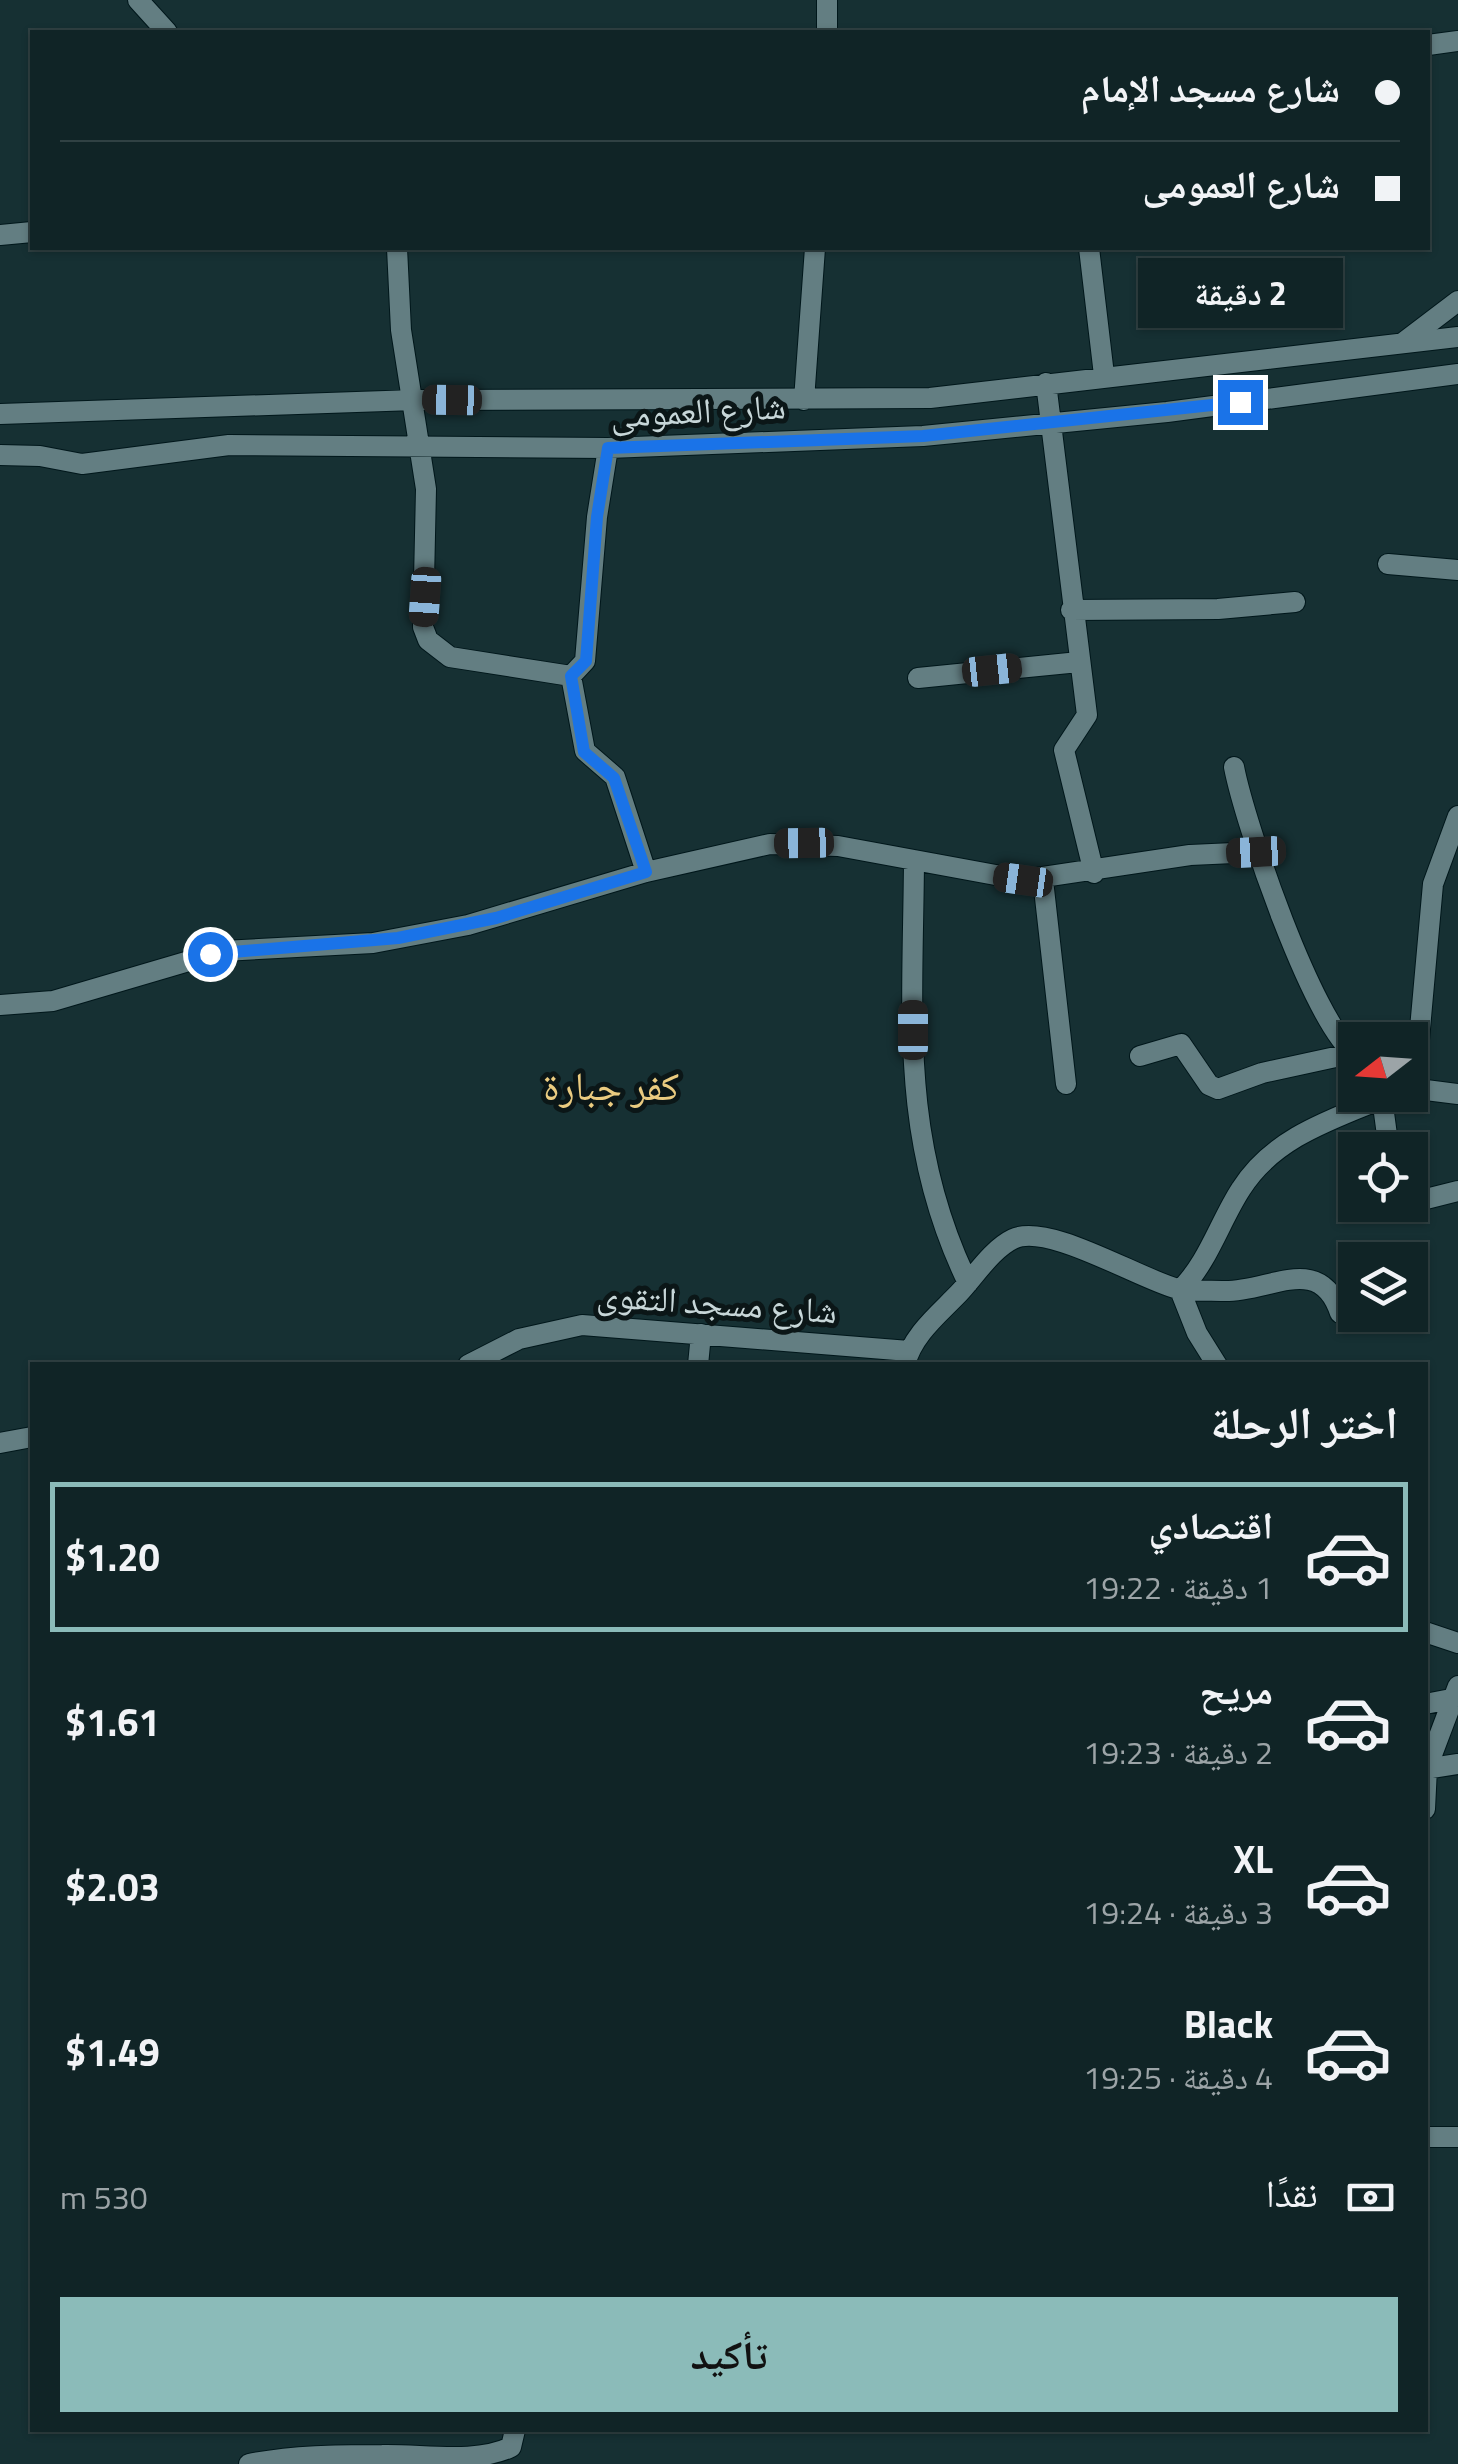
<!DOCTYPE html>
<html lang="ar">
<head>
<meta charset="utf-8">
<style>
	:root { --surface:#102426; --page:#1e3032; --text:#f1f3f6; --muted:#9ca4a7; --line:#304143; --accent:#8bbbb9 }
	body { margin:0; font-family:"Titillium Web","Noto Naskh Arabic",sans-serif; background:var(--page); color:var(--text); direction:rtl; height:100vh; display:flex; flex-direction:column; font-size:38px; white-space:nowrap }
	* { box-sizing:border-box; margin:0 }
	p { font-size:32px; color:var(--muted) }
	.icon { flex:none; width:55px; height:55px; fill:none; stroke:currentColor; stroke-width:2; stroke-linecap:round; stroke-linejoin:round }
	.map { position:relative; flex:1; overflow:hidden; direction:ltr }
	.sheet { position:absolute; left:30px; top:1362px; width:1398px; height:1070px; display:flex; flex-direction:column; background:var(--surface); border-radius:0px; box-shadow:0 2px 8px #0004,0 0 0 2px var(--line); direction:rtl }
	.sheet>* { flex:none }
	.top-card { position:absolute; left:30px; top:30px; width:1400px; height:220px; border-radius:0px; box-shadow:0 2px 8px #0004,0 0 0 2px var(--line); direction:rtl; display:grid; align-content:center; height:220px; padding:0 30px; background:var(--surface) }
	.needle { width:65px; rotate:253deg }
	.fabs { position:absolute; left:1338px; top:1022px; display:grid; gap:20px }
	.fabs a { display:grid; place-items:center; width:90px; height:90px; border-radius:0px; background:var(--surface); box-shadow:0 2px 8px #0004,0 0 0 2px var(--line); font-size:50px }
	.end { position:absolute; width:45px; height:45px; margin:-22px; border:12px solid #1a73e8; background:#fff; box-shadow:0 0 0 5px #fff }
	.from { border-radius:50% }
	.bubble { position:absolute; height:70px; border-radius:0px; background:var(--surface); box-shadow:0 2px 8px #0004,0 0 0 2px var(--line); font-size:32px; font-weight:700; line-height:70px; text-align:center; direction:rtl }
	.car { position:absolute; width:30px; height:60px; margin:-30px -15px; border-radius:12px; box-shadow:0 0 8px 2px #0007; background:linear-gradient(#222 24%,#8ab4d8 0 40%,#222 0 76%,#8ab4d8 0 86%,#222 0) }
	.top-card b { display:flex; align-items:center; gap:35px; height:95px; font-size:38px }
	.top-card b+b { border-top:2px solid var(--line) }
	.top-card i { width:25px; height:25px; background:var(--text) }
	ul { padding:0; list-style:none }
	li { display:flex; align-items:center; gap:30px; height:150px; margin:0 20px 15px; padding:0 10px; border:5px solid transparent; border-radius:0px }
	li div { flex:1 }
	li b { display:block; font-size:38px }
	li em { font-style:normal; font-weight:700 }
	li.on { border-color:var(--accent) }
	li>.icon { width:90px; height:90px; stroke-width:1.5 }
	h2 { padding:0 30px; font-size:45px; line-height:120px }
	.pay { display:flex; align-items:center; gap:25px; height:110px; padding:0 30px; font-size:38px }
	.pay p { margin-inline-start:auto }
	.cta { display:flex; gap:20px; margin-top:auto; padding:20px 30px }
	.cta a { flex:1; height:115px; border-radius:0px; background:var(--accent); color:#111; font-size:40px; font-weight:700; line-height:115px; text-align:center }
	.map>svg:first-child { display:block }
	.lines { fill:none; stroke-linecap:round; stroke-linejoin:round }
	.minor-casing { stroke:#00171b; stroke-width:22 }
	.minor { stroke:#637e82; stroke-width:20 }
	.route { stroke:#1a73e8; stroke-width:12 }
	.labels { text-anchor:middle; stroke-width:10; stroke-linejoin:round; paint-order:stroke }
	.street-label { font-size:35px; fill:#c7d6d8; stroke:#0b1617 }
	.quarter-label { font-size:40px; fill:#eacb80; stroke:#0b1617 }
</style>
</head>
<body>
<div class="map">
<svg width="1458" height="2464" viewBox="0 0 1458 2464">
	<rect width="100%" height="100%" fill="#163033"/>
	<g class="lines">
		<defs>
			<path id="minor" d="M 138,0 L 167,32
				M 827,32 L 827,0
				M 1428,45 L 1458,41
				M 0,235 L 32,232
				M 397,248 L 401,330 L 426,489 L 423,627 L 428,640 L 450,657 L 571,676 L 585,751 L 615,777 L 646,872
				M 1089,248 L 1104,375
				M 1404,342 L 1458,301
				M 1046,383 L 1087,715 L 1064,750 L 1094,873
				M 804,400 L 815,248
				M 0,414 L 415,400 L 930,398 L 1458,337
				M 0,455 L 40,456 L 82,464 L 229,445 L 608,448 L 923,436 L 1167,412 L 1458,374
				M 1388,564 L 1458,570
				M 1071,610 L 1218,609 L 1295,602
				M 571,676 L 585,661 L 597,517 L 608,448
				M 918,678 L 1079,662
				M 1234,767 C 1245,824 1313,1023 1355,1054
				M 914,860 C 913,1013 899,1141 968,1283
				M 1043,880 L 1066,1084
				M 0,1005 L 53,1001 L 223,951 L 373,943 L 468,925 L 646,872 L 770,844 L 838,846 L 1023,880 L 1190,855 L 1256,852
				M 1140,1056 L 1181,1044 L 1209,1085 L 1218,1089 L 1262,1073 L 1354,1053
				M 1410,1088 L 1417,1062 L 1433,884 L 1458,816
				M 1410,1088 L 1458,1094
				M 1382,1098 L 1389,1150
				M 1410,1203 L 1458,1191
				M 1180,1290 C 1208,1263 1220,1221 1241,1189 C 1274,1136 1336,1118 1391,1095
				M 1180,1290 L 1197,1333 L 1217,1365
				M 468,1365 L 519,1339 L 582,1325 L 909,1351
				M 698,1365 L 701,1334
				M 905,1365 C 912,1335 939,1314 959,1293 C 975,1276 992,1249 1013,1239 C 1048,1222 1139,1279 1178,1289 C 1192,1292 1209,1290 1224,1291 C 1270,1292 1320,1252 1340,1313
				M 0,1443 L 32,1437
				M 1425,1632 L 1458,1643
				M 1425,1704 L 1451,1699
				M 1425,1769 L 1458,1764
				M 1425,1809 L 1427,1768 L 1458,1686
				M 1425,2137 L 1458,2137
				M 249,2464 C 293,2455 338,2455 382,2455 C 423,2454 476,2464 511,2447 L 515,2430"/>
		</defs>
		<use href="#minor" class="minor-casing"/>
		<use href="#minor" class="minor"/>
	</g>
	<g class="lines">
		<path class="route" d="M 210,954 L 398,938 L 496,918 L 646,872 L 614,778 L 584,752 L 571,676 L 586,661 L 597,517 L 608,448 L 923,436 L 1240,402"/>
	</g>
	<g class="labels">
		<g class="street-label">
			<text transform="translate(698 411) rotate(-3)" y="12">شارع العمومى</text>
			<text transform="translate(717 1303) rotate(4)" y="12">شارع مسجد التقوى</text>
		</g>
		<g class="quarter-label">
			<text x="611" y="1100">كفر جبارة</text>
		</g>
	</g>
</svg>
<div class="fabs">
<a><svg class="needle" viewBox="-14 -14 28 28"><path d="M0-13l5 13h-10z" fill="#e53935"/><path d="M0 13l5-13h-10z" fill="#9ca4a7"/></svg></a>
<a><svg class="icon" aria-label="locate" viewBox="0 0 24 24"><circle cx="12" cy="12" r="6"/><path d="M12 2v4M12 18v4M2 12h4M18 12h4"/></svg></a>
<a><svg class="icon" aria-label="layers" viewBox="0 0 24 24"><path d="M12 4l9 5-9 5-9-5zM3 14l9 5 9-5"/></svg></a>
</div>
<i class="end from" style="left:210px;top:954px"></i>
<i class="end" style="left:1240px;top:402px"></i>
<div class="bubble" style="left:1138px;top:258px;width:205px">2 دقيقة</div>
<i class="car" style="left:452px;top:400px;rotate:271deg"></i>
<i class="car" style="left:425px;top:597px;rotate:184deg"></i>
<i class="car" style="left:992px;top:670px;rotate:84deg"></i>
<i class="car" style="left:804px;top:843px;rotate:269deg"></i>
<i class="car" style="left:1256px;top:852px;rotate:267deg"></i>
<i class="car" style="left:1023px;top:880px;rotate:278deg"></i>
<i class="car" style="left:913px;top:1030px;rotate:0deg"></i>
<div class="top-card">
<b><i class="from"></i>شارع مسجد الإمام</b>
<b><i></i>شارع العمومى</b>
</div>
<section class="sheet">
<h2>اختر الرحلة</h2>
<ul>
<li class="on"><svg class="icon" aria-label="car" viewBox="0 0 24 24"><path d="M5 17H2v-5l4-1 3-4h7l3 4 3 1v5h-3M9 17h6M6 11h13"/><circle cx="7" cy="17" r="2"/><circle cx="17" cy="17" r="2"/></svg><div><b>اقتصادي</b><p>1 دقيقة · 19:22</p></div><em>$1.20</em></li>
<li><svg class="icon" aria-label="car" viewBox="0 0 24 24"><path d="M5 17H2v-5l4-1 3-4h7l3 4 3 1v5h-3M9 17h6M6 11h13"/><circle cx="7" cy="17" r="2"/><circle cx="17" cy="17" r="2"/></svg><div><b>مريح</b><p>2 دقيقة · 19:23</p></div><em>$1.61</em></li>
<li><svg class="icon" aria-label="car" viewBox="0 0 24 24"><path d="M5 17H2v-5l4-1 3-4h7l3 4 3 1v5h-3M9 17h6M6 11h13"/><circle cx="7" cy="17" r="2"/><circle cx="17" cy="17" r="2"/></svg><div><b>XL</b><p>3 دقيقة · 19:24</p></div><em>$2.03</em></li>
<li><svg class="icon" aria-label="car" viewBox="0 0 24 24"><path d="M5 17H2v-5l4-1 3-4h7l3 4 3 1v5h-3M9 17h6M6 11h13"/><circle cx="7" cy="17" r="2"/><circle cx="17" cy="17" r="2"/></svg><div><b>Black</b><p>4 دقيقة · 19:25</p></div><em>$1.49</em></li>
</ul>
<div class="pay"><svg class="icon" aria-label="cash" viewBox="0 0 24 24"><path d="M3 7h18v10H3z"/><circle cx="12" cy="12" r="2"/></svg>نقدًا<p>530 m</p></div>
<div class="cta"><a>تأكيد</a></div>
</section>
</div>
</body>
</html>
